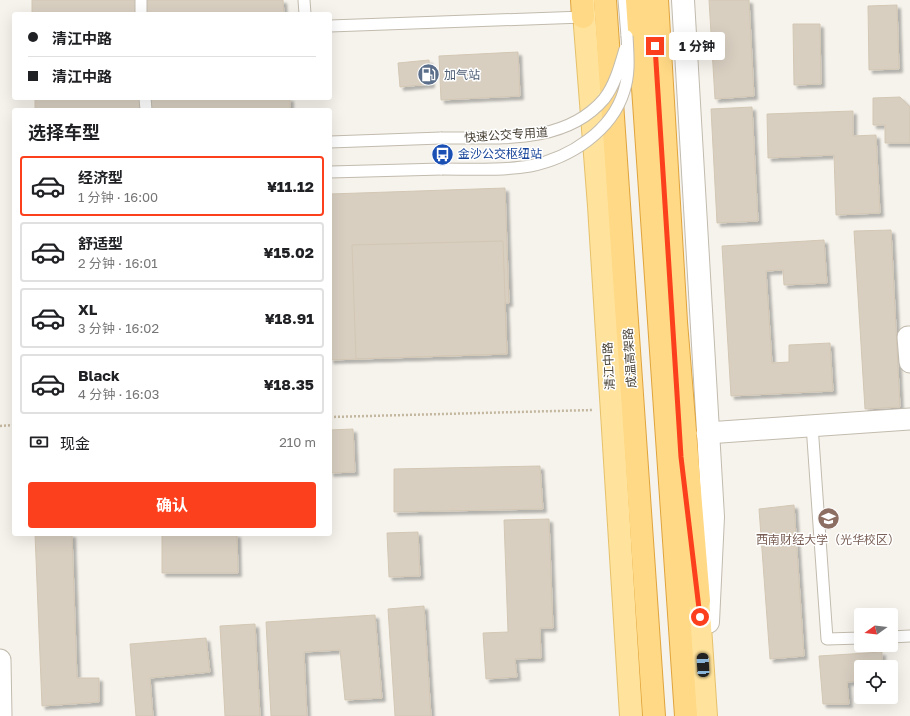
<!DOCTYPE html>
<html lang="zh">
<head>
<meta charset="utf-8">
<style>
	:root { --surface:#fff; --page:#f6f6f6; --text:#202124; --muted:#757577; --line:#e0e0e0; --accent:#fc3f1d }
	body { margin:0; font-family:"Golos Text","Noto Sans SC",sans-serif; background:var(--page); color:var(--text); height:100vh; display:flex; flex-direction:column; font-size:15px; white-space:nowrap }
	* { box-sizing:border-box; margin:0 }
	p { font-size:13px; color:var(--muted) }
	.icon { flex:none; width:22px; height:22px; fill:none; stroke:currentColor; stroke-width:2; stroke-linecap:round; stroke-linejoin:round }
	.map { position:relative; flex:1; overflow:hidden }
	.details { position:absolute; left:12px; top:108px; width:320px; height:428px; display:flex; flex-direction:column; background:var(--surface); border-radius:4px; box-shadow:0 4px 16px #0002 }
	.details>* { flex:none }
	.top-card { position:absolute; left:12px; top:12px; width:320px; height:88px; border-radius:4px; box-shadow:0 4px 16px #0002; display:grid; align-content:center; height:88px; padding:0 16px; background:var(--surface) }
	.needle { width:26px; rotate:255deg }
	.buttons { position:absolute; left:854px; top:608px; display:grid; gap:8px }
	.buttons a { display:grid; place-items:center; width:44px; height:44px; border-radius:4px; background:var(--surface); box-shadow:0 4px 16px #0002; font-size:20px }
	.end { position:absolute; width:18px; height:18px; margin:-9px; border:5px solid #fc3f1d; background:#fff; box-shadow:0 0 0 2px #fff }
	.from { border-radius:50% }
	.bubble { position:absolute; height:28px; border-radius:4px; background:var(--surface); box-shadow:0 4px 16px #0002; font-size:13px; font-weight:700; line-height:28px; text-align:center }
	.car { position:absolute; width:12px; height:24px; margin:-12px -6px; border-radius:5px; box-shadow:0 0 3px 1px #0007; background:linear-gradient(#222 24%,#8ab4d8 0 40%,#222 0 76%,#8ab4d8 0 86%,#222 0) }
	.top-card b { display:flex; align-items:center; gap:14px; height:38px; font-size:15px }
	.top-card b+b { border-top:1px solid var(--line) }
	.top-card i { width:10px; height:10px; background:var(--text) }
	ul { padding:0; list-style:none }
	li { display:flex; align-items:center; gap:12px; height:60px; margin:0 8px 6px; padding:0 8px; border:2px solid var(--line); border-radius:4px }
	li div { flex:1 }
	li b { display:block; font-size:15px }
	li em { font-style:normal; font-weight:700 }
	li.on { border-color:var(--accent) }
	li>.icon { width:36px; height:36px; stroke-width:1.5 }
	h2 { padding:0 16px; font-size:18px; line-height:48px }
	.pay { display:flex; align-items:center; gap:10px; height:44px; padding:0 16px; font-size:15px }
	.pay p { margin-inline-start:auto }
	.cta { display:flex; gap:8px; margin-top:auto; padding:8px 16px }
	.cta a { flex:1; height:46px; border-radius:4px; background:var(--accent); color:#fff; font-size:16px; font-weight:700; line-height:46px; text-align:center }
	.map>svg:first-child { display:block }
	.building { fill:#d8cfc1; stroke:#d3c7b4; filter:url(#shadow) }
	.lines { fill:none; stroke-linecap:round; stroke-linejoin:round }
	.service-casing { stroke:#c2bbae; stroke-width:13 }
	.minor-casing { stroke:#c2bbae; stroke-width:23 }
	.tertiary-casing { stroke:#c2bbae; stroke-width:24 }
	.primary-casing { stroke:#e6c16a; stroke-width:24 }
	.trunk-casing { stroke:#e0a43c; stroke-width:24 }
	.path { stroke:#c4b79f; stroke-width:2.5; stroke-dasharray:2 2; stroke-linecap:butt }
	.service { stroke:#fff; stroke-width:11 }
	.minor { stroke:#fff; stroke-width:21 }
	.tertiary { stroke:#fff; stroke-width:22 }
	.primary { stroke:#ffe39c; stroke-width:22 }
	.trunk { stroke:#ffd985; stroke-width:22 }
	.service-bridge-casing { stroke:#c2bbae; stroke-width:13; stroke-linecap:butt }
	.service-bridge { stroke:#fff; stroke-width:11 }
	.route { stroke:#fc3f1d; stroke-width:5 }
	.labels { text-anchor:middle; stroke-width:3; stroke-linejoin:round; paint-order:stroke }
	.service-label { font-size:12px; fill:#4e5e75; stroke:#fff; text-anchor:start }
	.street-label { font-size:12px; fill:#4b4439; stroke:#fff }
	.transit-label { font-size:12px; fill:#164399; stroke:#fff; text-anchor:start }
	.education-label { font-size:12px; fill:#785e54; stroke:#fff }
</style>
</head>
<body>
<div class="map">
<svg width="910" height="716" viewBox="0 0 910 716">
	<defs>
		<filter id="shadow"><feDropShadow dx="3.5" dy="3.5" stdDeviation="1" flood-color="#0004"/></filter>
	</defs>
	<rect width="100%" height="100%" fill="#f6f3ec"/>
	<path class="building" d="M 32,0 L 283,0 L 284,14 L 32,14 Z
		M 709,0 L 749,0 L 754,96 L 715,99 Z
		M 897,5 L 899,69 L 869,70 L 868,6 Z
		M 793,24 L 820,24 L 821,84 L 794,85 Z
		M 518,52 L 520,96 L 441,100 L 439,56 Z
		M 429,60 L 431,84 L 400,87 L 398,63 Z
		M 900,97 L 910,107 L 910,143 L 885,143 L 885,125 L 873,125 L 873,98 Z
		M 35,98 L 290,98 L 290,110 L 35,110 Z
		M 752,107 L 758,221 L 717,223 L 711,109 Z
		M 853,111 L 853,136 L 876,135 L 880,213 L 836,215 L 834,155 L 768,158 L 767,114 Z
		M 505,188 L 509,303 L 505,303 L 507,354 L 330,360 L 330,194 Z
		M 891,230 L 900,407 L 865,409 L 854,231 Z
		M 824,240 L 827,283 L 784,285 L 783,270 L 766,271 L 772,363 L 789,362 L 789,345 L 830,343 L 833,391 L 731,396 L 722,246 Z
		M 503,241 L 507,354 L 356,359 L 352,245 Z
		M 353,429 L 355,472 L 330,473 L 330,430 Z
		M 540,466 L 543,509 L 394,512 L 394,469 Z
		M 794,505 L 804,656 L 770,659 L 759,509 Z
		M 549,519 L 553,628 L 540,628 L 541,658 L 515,659 L 517,677 L 486,679 L 483,633 L 508,632 L 504,520 Z
		M 418,532 L 420,576 L 389,577 L 387,533 Z
		M 35,534 L 72,534 L 77,678 L 99,678 L 99,702 L 42,706 Z
		M 162,534 L 237,534 L 238,573 L 162,573 Z
		M 424,606 L 431,716 L 395,716 L 388,609 Z
		M 375,615 L 382,698 L 345,700 L 340,650 L 304,652 L 307,716 L 271,716 L 266,622 Z
		M 255,624 L 260,716 L 225,716 L 220,626 Z
		M 206,638 L 210,672 L 150,678 L 153,716 L 136,716 L 130,644 Z
		M 882,652 L 882,667 L 861,667 L 861,681 L 847,682 L 849,704 L 823,704 L 819,656 Z"/>
	<g class="lines">
		<defs>
			<path id="service" d="M 141,0 L 141,14
				M 304,0 L 305,14
				M 624,0 L 627,36
				M 330,26 L 583,17
				M 145,98 L 146,110
				M 330,142 L 441,138
				M 330,172 L 442,169
				M 812,425 L 827,639 L 861,638
				M 891,637 L 910,636"/>
			<path id="minor" d="M 910,337 L 908,337 L 910,362
				M 707,433 L 910,419
				M 0,660 L 1,716"/>
			<path id="tertiary" d="M 683,0 L 713,517 L 708,622"/>
			<path id="primary" d="M 583,0 L 599,206 L 631,716
				M 697,582 L 706,716"/>
			<path id="trunk" d="M 582,0 L 583,17
				M 605,0 L 654,716
				M 637,0 L 686,716
				M 657,0 L 676,322 L 699,601"/>
		</defs>
		<use href="#service" class="service-casing"/>
		<use href="#minor" class="minor-casing"/>
		<use href="#tertiary" class="tertiary-casing"/>
		<use href="#primary" class="primary-casing"/>
		<use href="#trunk" class="trunk-casing"/>
		<path class="path" d="M 330,417 L 593,410
			M 0,426 L 14,425"/>
		<use href="#service" class="service"/>
		<use href="#minor" class="minor"/>
		<use href="#tertiary" class="tertiary"/>
		<use href="#primary" class="primary"/>
		<use href="#trunk" class="trunk"/>
		<defs>
			<path id="service-bridge" d="M 441,138 C 495,137 564,146 604,99 C 615,85 620,66 625,49
				M 442,169 C 470,169 502,171 530,166 C 570,158 612,131 624,91 C 630,73 628,55 627,36"/>
		</defs>
		<use href="#service-bridge" class="service-bridge-casing"/>
		<use href="#service-bridge" class="service-bridge"/>
	</g>
	<g class="lines">
		<path class="route" d="M 655,46 L 681,457 L 700,617"/>
	</g>
	<defs>
		<symbol id="fuel-disc" viewBox="-11 -11 22 22"><circle r="9.5" fill="#5c6f8a" stroke="#fff"/><path d="M-5.5-6h7V0h2V4h1.3V-2.5L3-4.5l.8-.8L6-3V5H2.5V1h-1V6h-7ZM-4.2-4.7v3.2H.2V-4.7Z" fill="#fff"/></symbol>
		<symbol id="bus-disc" viewBox="-11 -11 22 22"><circle r="9.5" fill="#1a4fb4" stroke="#fff"/><path d="M-5-6H5V4H4V6H2V4H-2V6H-4V4H-5ZM-3.5-4V0h7V-4ZM-3.5 1.2v1.5H-2V1.2ZM2 1.2v1.5H3.5V1.2Z" fill="#fff"/></symbol>
		<symbol id="university-disc" viewBox="-11 -11 22 22"><circle r="9.5" fill="#8d6e63" stroke="#fff"/><path d="M0-5L7-2L0 1L-7-2ZM-4 1L0 2.5L4 1V4Q0 6-4 4Z" fill="#fff"/></symbol>
	</defs>
	<g fill-rule="evenodd">
		<use href="#fuel-disc" x="416" y="62" width="25" height="25"/>
		<use href="#bus-disc" x="430" y="142" width="25" height="25"/>
		<use href="#university-disc" x="816" y="506" width="25" height="25"/>
	</g>
	<g class="labels">
		<g class="service-label">
			<text x="444" y="79">加气站</text>
		</g>
		<g class="street-label">
			<text transform="translate(506 135) rotate(-4)" y="4">快速公交专用道</text>
			<text transform="translate(630 358) rotate(-94)" y="4">成温高架路</text>
			<text transform="translate(609 366) rotate(-93)" y="4">清江中路</text>
		</g>
		<g class="transit-label">
			<text x="458" y="158">金沙公交枢纽站</text>
		</g>
		<g class="education-label">
			<text x="828" y="544">西南财经大学（光华校区）</text>
		</g>
	</g>
</svg>
<div class="buttons">
<a><svg class="needle" viewBox="-14 -14 28 28"><path d="M0-13l5 13h-10z" fill="#e53935"/><path d="M0 13l5-13h-10z" fill="#757577"/></svg></a>
<a><svg class="icon" aria-label="locate" viewBox="0 0 24 24"><circle cx="12" cy="12" r="6"/><path d="M12 2v4M12 18v4M2 12h4M18 12h4"/></svg></a>
</div>
<i class="end from" style="left:700px;top:617px"></i>
<i class="end" style="left:655px;top:46px"></i>
<div class="bubble" style="left:669px;top:32px;width:56px">1 分钟</div>
<i class="car" style="left:703px;top:665px;rotate:357deg"></i>
<div class="top-card">
<b><i class="from"></i>清江中路</b>
<b><i></i>清江中路</b>
</div>
<section class="details">
<h2>选择车型</h2>
<ul>
<li class="on"><svg class="icon" aria-label="car" viewBox="0 0 24 24"><path d="M5 17H2v-5l4-1 3-4h7l3 4 3 1v5h-3M9 17h6M6 11h13"/><circle cx="7" cy="17" r="2"/><circle cx="17" cy="17" r="2"/></svg><div><b>经济型</b><p>1 分钟 · 16:00</p></div><em>¥11.12</em></li>
<li><svg class="icon" aria-label="car" viewBox="0 0 24 24"><path d="M5 17H2v-5l4-1 3-4h7l3 4 3 1v5h-3M9 17h6M6 11h13"/><circle cx="7" cy="17" r="2"/><circle cx="17" cy="17" r="2"/></svg><div><b>舒适型</b><p>2 分钟 · 16:01</p></div><em>¥15.02</em></li>
<li><svg class="icon" aria-label="car" viewBox="0 0 24 24"><path d="M5 17H2v-5l4-1 3-4h7l3 4 3 1v5h-3M9 17h6M6 11h13"/><circle cx="7" cy="17" r="2"/><circle cx="17" cy="17" r="2"/></svg><div><b>XL</b><p>3 分钟 · 16:02</p></div><em>¥18.91</em></li>
<li><svg class="icon" aria-label="car" viewBox="0 0 24 24"><path d="M5 17H2v-5l4-1 3-4h7l3 4 3 1v5h-3M9 17h6M6 11h13"/><circle cx="7" cy="17" r="2"/><circle cx="17" cy="17" r="2"/></svg><div><b>Black</b><p>4 分钟 · 16:03</p></div><em>¥18.35</em></li>
</ul>
<div class="pay"><svg class="icon" aria-label="cash" viewBox="0 0 24 24"><path d="M3 7h18v10H3z"/><circle cx="12" cy="12" r="2"/></svg>现金<p>210 m</p></div>
<div class="cta"><a>确认</a></div>
</section>
</div>
</body>
</html>
